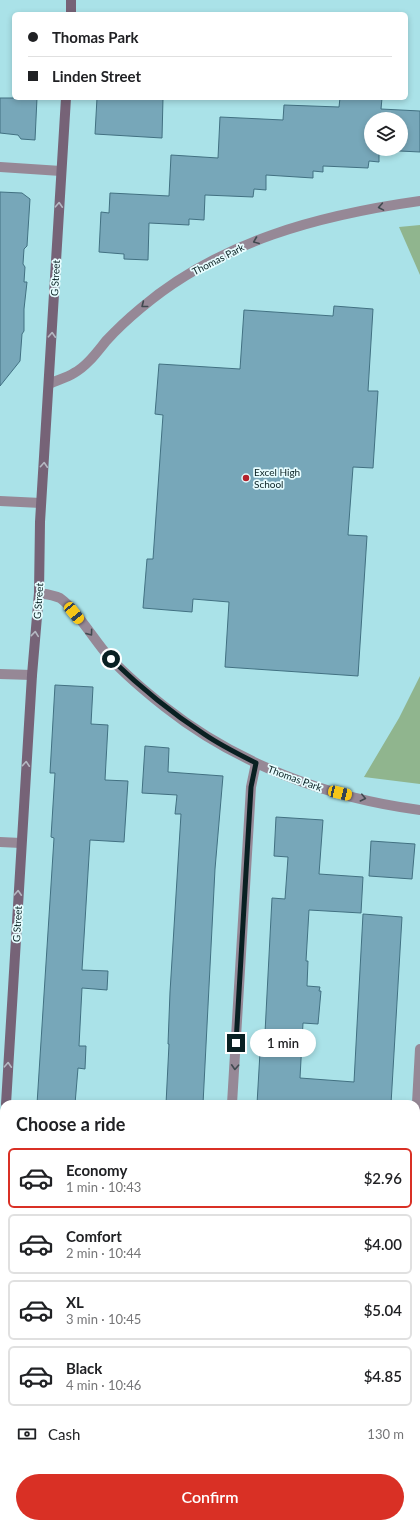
<!DOCTYPE html>
<html lang="en">
<head>
<meta charset="utf-8">
<style>
	:root { --surface:#fff; --page:#f2f2f2; --text:#202124; --muted:#757577; --line:#e0e0e0; --accent:#d93025 }
	body { margin:0; font-family:Lato,sans-serif; background:var(--page); color:var(--text); height:100vh; display:flex; flex-direction:column; font-size:15px; white-space:nowrap }
	* { box-sizing:border-box; margin:0 }
	p { font-size:13px; color:var(--muted) }
	.icon { flex:none; width:22px; height:22px; fill:none; stroke:currentColor; stroke-width:2; stroke-linecap:round; stroke-linejoin:round }
	.map { position:relative; flex:1; overflow:hidden }
	.details { position:absolute; left:0px; top:1100px; width:420px; height:428px; display:flex; flex-direction:column; background:var(--surface); border-radius:12px 12px 0 0; box-shadow:0 2px 6px #0003 }
	.details>* { flex:none }
	.guide { position:absolute; left:12px; top:12px; width:396px; height:88px; border-radius:6px; box-shadow:0 2px 6px #0003; display:grid; align-content:center; height:88px; padding:0 16px; background:var(--surface) }
	.buttons { position:absolute; left:364px; top:112px; display:grid; gap:8px }
	.buttons a { display:grid; place-items:center; width:44px; height:44px; border-radius:50%; background:var(--surface); box-shadow:0 2px 6px #0003; font-size:20px }
	.end { position:absolute; width:18px; height:18px; margin:-9px; border:5px solid #092022; background:#fff; box-shadow:0 0 0 2px #fff }
	.from { border-radius:50% }
	.bubble { position:absolute; height:28px; border-radius:14px; background:var(--surface); box-shadow:0 2px 6px #0003; font-size:13px; font-weight:600; line-height:28px; text-align:center }
	.car { position:absolute; width:12px; height:24px; margin:-12px -6px; border-radius:5px; box-shadow:0 0 3px 1px #0007; background:linear-gradient(#f5c518 24%,#345 0 40%,#f5c518 0 76%,#345 0 86%,#f5c518 0) }
	.guide b { display:flex; align-items:center; gap:14px; height:38px; font-size:15px }
	.guide b+b { border-top:1px solid var(--line) }
	.guide i { width:10px; height:10px; background:var(--text) }
	ul { padding:0; list-style:none }
	li { display:flex; align-items:center; gap:12px; height:60px; margin:0 8px 6px; padding:0 8px; border:2px solid var(--line); border-radius:6px }
	li div { flex:1 }
	li b { display:block; font-size:15px }
	li em { font-style:normal; font-weight:600 }
	li.on { border-color:var(--accent) }
	li>.icon { width:36px; height:36px; stroke-width:1.5 }
	h2 { padding:0 16px; font-size:18px; line-height:48px }
	.pay { display:flex; align-items:center; gap:10px; height:44px; padding:0 16px; font-size:15px }
	.pay p { margin-inline-start:auto }
	.button { display:flex; gap:8px; margin-top:auto; padding:8px 16px }
	.button a { flex:1; height:46px; border-radius:24px; background:var(--accent); color:#fff; font-size:16px; font-weight:600; line-height:46px; text-align:center }
	.map>svg:first-child { display:block }
	.green { fill:#90b58e }
	.building { fill:#77a7b9; stroke:#427182; fill-rule:evenodd }
	.lines { fill:none; stroke-linecap:round; stroke-linejoin:round }
	.street { stroke:#968896; stroke-width:10 }
	.secondary { stroke:#766377; stroke-width:10 }
	.oneway { stroke:#b4b8c2 }
	.oneway2 { stroke:#414a50 }
	.route { stroke:#092022; stroke-width:5 }
	.poi-dot { fill:#b3222c; stroke:#e7fdff; stroke-width:1.5 }
	.labels { text-anchor:middle; stroke-width:3.5; stroke-linejoin:round; paint-order:stroke }
	.street-label { font-size:10px; fill:#092022; stroke:#e7fdff }
	.poi-label { font-size:10px; fill:#092022; stroke:#e7fdff; text-anchor:start }
</style>
</head>
<body>
<div class="map">
<svg width="420" height="1528" viewBox="0 0 420 1528">
	<rect width="100%" height="100%" fill="#aae2e8"/>
	<path class="green" d="M 420,225 L 420,275 L 399,227 Z
		M 420,676 L 420,784 L 364,777 L 399,718 Z"/>
	<path class="building" d="M 0,98 L 37,98 L 35,140 L 21,139 L 18,135 L 0,133 Z
		M 97,98 L 163,98 L 162,138 L 95,134 Z
		M 340,98 L 382,98 L 381,109 L 420,111 L 420,152 L 379,150 L 379,162 L 369,161 L 368,168 L 323,166 L 323,172 L 313,171 L 313,178 L 266,175 L 266,190 L 254,189 L 253,197 L 205,195 L 204,220 L 189,219 L 189,225 L 149,223 L 148,260 L 124,259 L 124,254 L 99,252 L 101,212 L 109,213 L 110,193 L 169,196 L 171,155 L 218,158 L 220,117 L 283,120 L 284,105 L 339,107 ZM 371,119 L 401,119 L 401,149 L 371,149 Z
		M 0,192 L 22,193 L 30,199 L 27,246 L 24,249 L 23,264 L 25,267 L 24,282 L 27,282 L 24,309 L 24,331 L 22,334 L 20,361 L 0,386 Z
		M 334,306 L 373,309 L 368,391 L 378,391 L 373,468 L 353,467 L 348,535 L 367,536 L 358,676 L 225,667 L 229,602 L 193,599 L 192,612 L 143,608 L 147,559 L 153,559 L 163,415 L 155,414 L 159,364 L 240,369 L 244,310 L 333,316 Z
		M 55,685 L 93,687 L 91,724 L 108,725 L 105,780 L 128,781 L 124,842 L 90,840 L 82,970 L 108,971 L 107,990 L 82,988 L 79,1046 L 86,1046 L 85,1069 L 78,1068 L 75,1104 L 37,1104 L 54,838 L 51,837 L 55,773 L 50,773 Z
		M 145,746 L 169,748 L 168,772 L 223,776 L 215,869 L 203,1104 L 166,1104 L 169,1044 L 168,1044 L 170,992 L 181,814 L 175,814 L 177,795 L 142,793 Z
		M 276,817 L 323,820 L 319,874 L 363,877 L 361,913 L 309,910 L 306,961 L 308,961 L 307,986 L 320,987 L 319,991 L 321,991 L 318,1024 L 303,1023 L 300,1078 L 354,1082 L 363,914 L 402,917 L 391,1104 L 257,1104 L 260,1052 L 264,1052 L 272,898 L 285,899 L 288,857 L 274,856 Z
		M 371,841 L 415,844 L 412,879 L 369,876 Z"/>
	<g class="lines">
		<path class="street" d="M 0,167 L 61,171
			M 49,384 C 57,380 66,378 74,373 C 87,366 97,352 106,341 C 117,329 129,318 141,308 C 220,241 320,215 420,201
			M 0,501 L 41,503
			M 39,593 C 46,594 54,595 60,598 C 76,609 96,643 110,658 C 127,676 146,692 165,707 C 237,764 328,798 420,810
			M 0,674 L 32,675
			M 0,842 L 21,843
			M 232,1104 L 251,787 L 256,763
			M 416,1121 L 420,1049
			M 416,1187 L 420,1187
			M 0,1342 L 4,1343
			M 416,1367 L 420,1367"/>
		<path class="secondary" d="M 71,14 L 71,0
			M 6,1104 L 32,675 L 39,593 L 40,522 L 66,98
			M 0,1196 L 4,1143"/>
	</g>
	<defs><path id="oneway-chevron" d="M-2-3.5L2.5 0L-2 3.5" fill="none" stroke-width="1.6" stroke-linecap="round" stroke-linejoin="round"/></defs>
	<g class="oneway">
		<use href="#oneway-chevron" transform="translate(59 205) rotate(-87)"/>
		<use href="#oneway-chevron" transform="translate(52 335) rotate(-87)"/>
		<use href="#oneway-chevron" transform="translate(44 465) rotate(-86)"/>
		<use href="#oneway-chevron" transform="translate(35 634) rotate(-84)"/>
		<use href="#oneway-chevron" transform="translate(26 764) rotate(-86)"/>
		<use href="#oneway-chevron" transform="translate(18 893) rotate(-87)"/>
		<use href="#oneway-chevron" transform="translate(8 1065) rotate(-87)"/>
	</g>
	<g class="oneway2">
		<use href="#oneway-chevron" transform="translate(381 207) rotate(170)"/>
		<use href="#oneway-chevron" transform="translate(256 241) rotate(158)"/>
		<use href="#oneway-chevron" transform="translate(144 305) rotate(142)"/>
		<use href="#oneway-chevron" transform="translate(90 633) rotate(54)"/>
		<use href="#oneway-chevron" transform="translate(363 798) rotate(13)"/>
		<use href="#oneway-chevron" transform="translate(235 1067) rotate(93)"/>
	</g>
	<g class="lines">
		<path class="route" d="M 111,659 C 140,687 170,712 204,734 C 220,745 238,754 256,763 L 251,787 L 236,1043"/>
	</g>
	<circle class="poi-dot" cx="246" cy="478" r="4"/>
	<g class="labels">
		<g class="street-label">
			<text transform="translate(218 259) rotate(-27)" y="4">Thomas Park</text>
			<text transform="translate(55 278) rotate(-87)" y="4">G Street</text>
			<text transform="translate(38 601) rotate(-86)" y="4">G Street</text>
			<text transform="translate(295 778) rotate(20)" y="4">Thomas Park</text>
			<text transform="translate(17 924) rotate(-87)" y="4">G Street</text>
		</g>
		<g class="poi-label">
			<text x="254" y="476">Excel High<tspan x="254" dy="12">School</tspan></text>
		</g>
	</g>
</svg>
<div class="buttons">
<a><svg class="icon" aria-label="layers" viewBox="0 0 24 24"><path d="M12 4l9 5-9 5-9-5zM3 14l9 5 9-5"/></svg></a>
</div>
<i class="end from" style="left:111px;top:659px"></i>
<i class="end" style="left:236px;top:1043px"></i>
<div class="bubble" style="left:250px;top:1029px;width:66px">1 min</div>
<i class="car" style="left:74px;top:613px;rotate:141deg"></i>
<i class="car" style="left:340px;top:793px;rotate:103deg"></i>
<div class="guide">
<b><i class="from"></i>Thomas Park</b>
<b><i></i>Linden Street</b>
</div>
<section class="details">
<h2>Choose a ride</h2>
<ul>
<li class="on"><svg class="icon" aria-label="car" viewBox="0 0 24 24"><path d="M5 17H2v-5l4-1 3-4h7l3 4 3 1v5h-3M9 17h6M6 11h13"/><circle cx="7" cy="17" r="2"/><circle cx="17" cy="17" r="2"/></svg><div><b>Economy</b><p>1 min · 10:43</p></div><em>$2.96</em></li>
<li><svg class="icon" aria-label="car" viewBox="0 0 24 24"><path d="M5 17H2v-5l4-1 3-4h7l3 4 3 1v5h-3M9 17h6M6 11h13"/><circle cx="7" cy="17" r="2"/><circle cx="17" cy="17" r="2"/></svg><div><b>Comfort</b><p>2 min · 10:44</p></div><em>$4.00</em></li>
<li><svg class="icon" aria-label="car" viewBox="0 0 24 24"><path d="M5 17H2v-5l4-1 3-4h7l3 4 3 1v5h-3M9 17h6M6 11h13"/><circle cx="7" cy="17" r="2"/><circle cx="17" cy="17" r="2"/></svg><div><b>XL</b><p>3 min · 10:45</p></div><em>$5.04</em></li>
<li><svg class="icon" aria-label="car" viewBox="0 0 24 24"><path d="M5 17H2v-5l4-1 3-4h7l3 4 3 1v5h-3M9 17h6M6 11h13"/><circle cx="7" cy="17" r="2"/><circle cx="17" cy="17" r="2"/></svg><div><b>Black</b><p>4 min · 10:46</p></div><em>$4.85</em></li>
</ul>
<div class="pay"><svg class="icon" aria-label="cash" viewBox="0 0 24 24"><path d="M3 7h18v10H3z"/><circle cx="12" cy="12" r="2"/></svg>Cash<p>130 m</p></div>
<div class="button"><a>Confirm</a></div>
</section>
</div>
</body>
</html>
